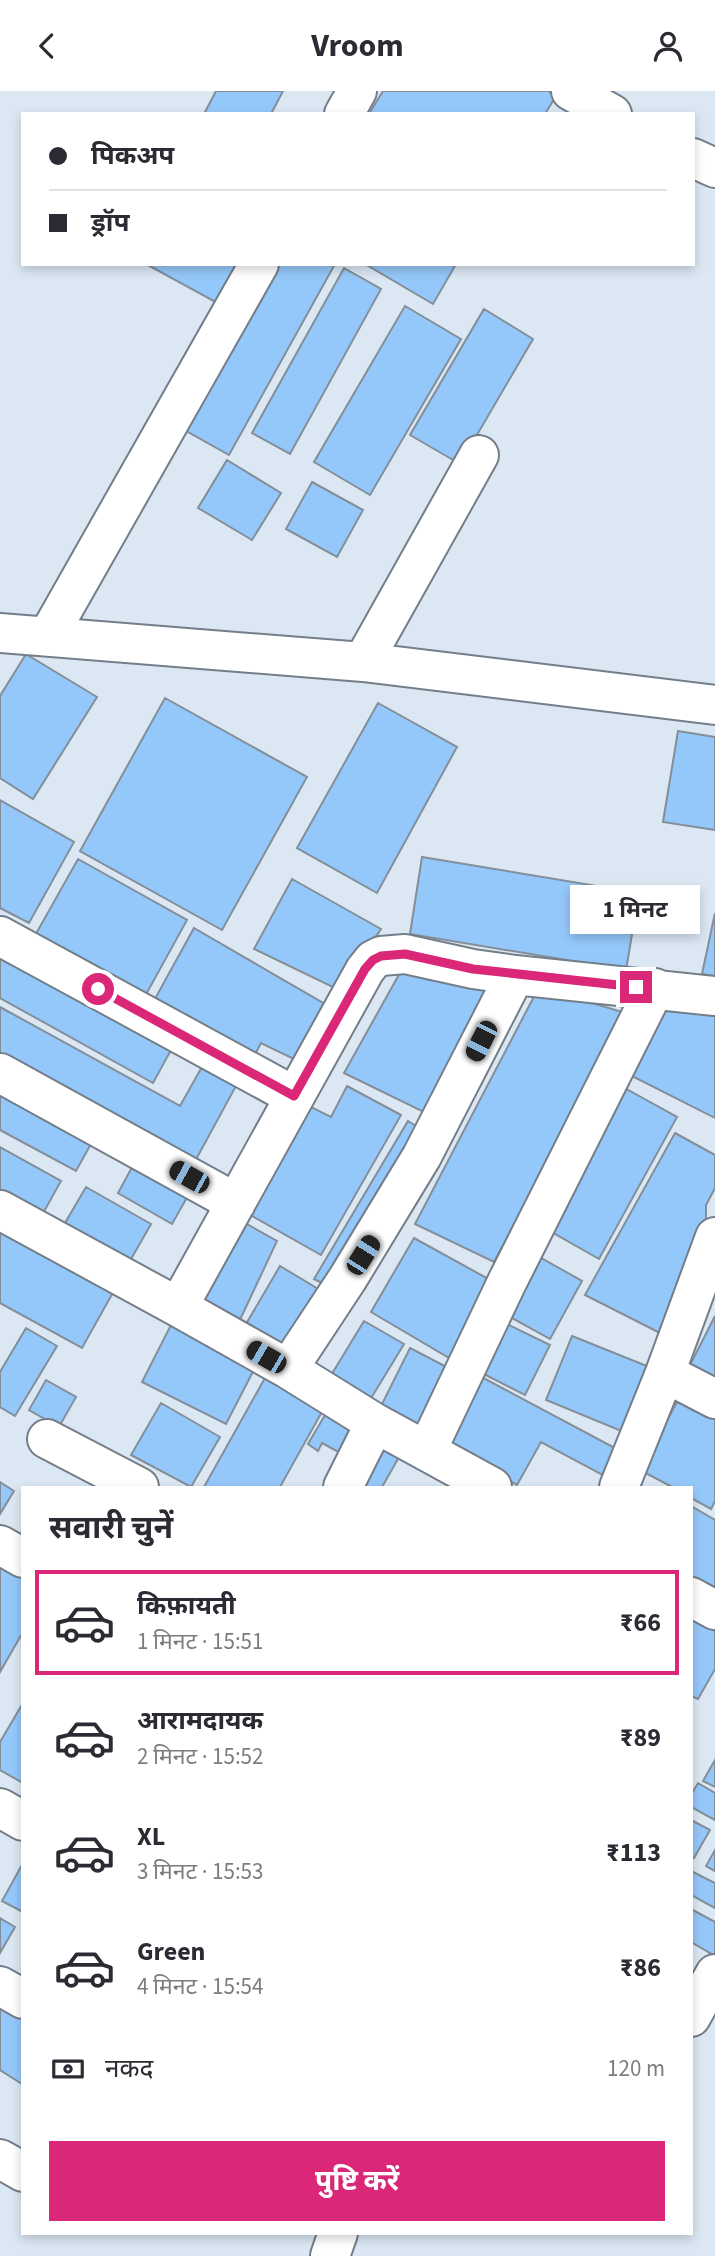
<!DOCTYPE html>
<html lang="hi">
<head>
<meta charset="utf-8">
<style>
	:root { --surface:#fff; --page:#f7f7f7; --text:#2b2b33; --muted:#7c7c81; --line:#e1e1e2; --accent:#db2777 }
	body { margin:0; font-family:"Source Sans 3","Noto Sans Devanagari",sans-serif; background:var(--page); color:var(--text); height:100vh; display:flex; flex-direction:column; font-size:26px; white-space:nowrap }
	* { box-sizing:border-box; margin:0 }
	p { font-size:23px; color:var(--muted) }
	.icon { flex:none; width:38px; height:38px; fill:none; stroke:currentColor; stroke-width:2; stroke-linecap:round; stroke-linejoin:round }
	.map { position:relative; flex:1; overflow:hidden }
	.side { position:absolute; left:21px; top:1395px; width:672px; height:749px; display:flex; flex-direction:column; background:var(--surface); border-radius:0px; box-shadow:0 4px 10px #0003 }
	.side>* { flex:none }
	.top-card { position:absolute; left:21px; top:21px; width:674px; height:154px; border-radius:0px; box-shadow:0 4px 10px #0003; display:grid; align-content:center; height:154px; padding:0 28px; background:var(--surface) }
	.end { position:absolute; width:32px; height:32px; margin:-16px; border:9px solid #db2777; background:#fff; box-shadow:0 0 0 4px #fff }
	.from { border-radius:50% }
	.bubble { position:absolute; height:49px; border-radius:0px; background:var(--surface); box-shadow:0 4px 10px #0003; font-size:23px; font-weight:700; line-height:49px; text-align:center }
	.car { position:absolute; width:21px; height:42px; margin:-21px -10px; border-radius:9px; box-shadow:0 0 5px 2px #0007; background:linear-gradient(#222 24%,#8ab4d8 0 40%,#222 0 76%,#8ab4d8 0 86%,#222 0) }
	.top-card b { display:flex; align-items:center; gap:24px; height:66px; font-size:26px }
	.top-card b+b { border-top:2px solid var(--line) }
	.top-card i { width:18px; height:18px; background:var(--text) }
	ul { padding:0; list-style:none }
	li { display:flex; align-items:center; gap:21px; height:105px; margin:0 14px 10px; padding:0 14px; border:4px solid transparent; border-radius:0px }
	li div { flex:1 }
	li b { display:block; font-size:26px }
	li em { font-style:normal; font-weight:700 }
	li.active { border-color:var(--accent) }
	li>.icon { width:63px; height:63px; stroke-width:1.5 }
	h2 { padding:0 28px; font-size:32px; line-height:84px }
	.pay { display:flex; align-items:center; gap:18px; height:77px; padding:0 28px; font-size:26px }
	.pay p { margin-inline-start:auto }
	.action { display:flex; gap:14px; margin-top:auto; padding:14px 28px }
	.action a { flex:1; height:80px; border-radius:0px; background:var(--accent); color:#fff; font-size:28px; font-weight:700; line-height:80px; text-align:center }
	header { display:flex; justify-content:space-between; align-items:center; height:91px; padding:0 28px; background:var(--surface); font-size:32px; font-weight:700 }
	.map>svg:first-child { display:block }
	.building { fill:#95c8fa; stroke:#838e99; stroke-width:2 }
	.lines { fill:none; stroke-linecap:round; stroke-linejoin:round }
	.minor-casing { stroke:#737e89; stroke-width:42 }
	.minor { stroke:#fff; stroke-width:38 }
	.route { stroke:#db2777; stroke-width:9 }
</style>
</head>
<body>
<header><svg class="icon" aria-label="back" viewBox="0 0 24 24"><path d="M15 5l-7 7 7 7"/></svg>Vroom<svg class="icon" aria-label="person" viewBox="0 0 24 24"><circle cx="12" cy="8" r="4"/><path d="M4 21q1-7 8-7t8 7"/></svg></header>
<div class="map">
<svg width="715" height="2165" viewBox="0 0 715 2165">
	<rect width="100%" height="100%" fill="#dbe8f4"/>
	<path class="building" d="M 216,0 L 283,0 L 271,23 L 204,23 Z
		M 383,0 L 548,0 L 556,5 L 545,23 L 369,23 Z
		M 146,173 L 240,173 L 219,213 Z
		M 272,173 L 335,173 L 229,364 L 181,337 Z
		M 365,173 L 456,173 L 433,213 Z
		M 344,177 L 381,198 L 290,363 L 252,342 Z
		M 405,215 L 461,248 L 370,404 L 314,371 Z
		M 484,218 L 533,248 L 460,373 L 410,344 Z
		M 227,369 L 281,402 L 252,449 L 198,417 Z
		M 312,391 L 363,419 L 337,466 L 286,438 Z
		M 26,563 L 97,606 L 33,708 L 0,687 L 0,605 Z
		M 165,607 L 307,686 L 222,839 L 80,760 Z
		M 378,612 L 457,656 L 377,802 L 297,757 Z
		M 678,640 L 715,646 L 715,739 L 663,731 Z
		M 0,709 L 74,751 L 29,832 L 0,817 Z
		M 422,766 L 639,802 L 626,879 L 410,843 Z
		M 78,768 L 187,829 L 143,909 L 33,848 Z
		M 292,788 L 381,838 L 339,899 L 254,858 Z
		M 715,822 L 715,885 L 702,883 Z
		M 194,837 L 330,916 L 300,971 L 261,952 L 251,971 L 151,915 Z
		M 6,857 L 176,950 L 153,992 L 0,907 L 0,869 Z
		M 406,871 L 497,902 L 434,1026 L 344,982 Z
		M 539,896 L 629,923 L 494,1171 L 415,1133 Z
		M 666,911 L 715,918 L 715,1027 L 628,983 Z
		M 0,916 L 180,1015 L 208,965 L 242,984 L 193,1074 L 0,967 Z
		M 0,988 L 97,1042 L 76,1080 L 0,1039 Z
		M 347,995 L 401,1024 L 321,1164 L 245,1121 L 303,1012 L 331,1026 Z
		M 621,995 L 677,1026 L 599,1168 L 543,1136 Z
		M 408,1030 L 426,1041 L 332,1197 L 314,1188 Z
		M 675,1042 L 715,1064 L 715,1097 L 706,1114 L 706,1137 L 668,1246 L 585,1204 Z
		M 0,1056 L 61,1090 L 41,1126 L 0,1103 Z
		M 138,1065 L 193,1096 L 172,1133 L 118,1102 Z
		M 86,1096 L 151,1133 L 130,1170 L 65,1132 Z
		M 238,1128 L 277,1150 L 238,1233 L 195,1210 Z
		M 0,1135 L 115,1198 L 82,1257 L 0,1212 Z
		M 414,1147 L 492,1190 L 456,1271 L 371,1221 Z
		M 536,1164 L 582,1190 L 550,1248 L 503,1222 Z
		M 280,1175 L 325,1202 L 292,1260 L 246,1233 Z
		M 177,1222 L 260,1267 L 226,1333 L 142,1291 Z
		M 715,1225 L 715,1292 L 688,1278 Z
		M 364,1230 L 404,1253 L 370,1309 L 330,1286 Z
		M 507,1233 L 550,1254 L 525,1304 L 482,1282 Z
		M 26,1237 L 57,1255 L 15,1325 L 0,1316 L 0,1281 Z
		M 572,1245 L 657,1279 L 631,1344 L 546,1309 Z
		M 410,1257 L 458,1282 L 427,1343 L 379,1319 Z
		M 270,1278 L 328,1310 L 280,1396 L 204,1396 Z
		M 474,1282 L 626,1363 L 612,1389 L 541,1351 L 517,1394 L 436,1352 Z
		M 46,1289 L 76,1306 L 59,1336 L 29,1319 Z
		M 684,1298 L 715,1315 L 715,1410 L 711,1418 L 691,1407 L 691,1396 L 672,1396 L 640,1379 Z
		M 161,1312 L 220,1346 L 191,1396 L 131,1364 Z
		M 325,1324 L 354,1340 L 342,1363 L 322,1352 L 318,1360 L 308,1353 Z
		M 379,1337 L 407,1352 L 382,1396 L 346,1396 Z
		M 0,1391 L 14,1400 L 0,1423 Z
		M 691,1415 L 715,1429 L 715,1507 L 691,1493 Z
		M 0,1467 L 23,1480 L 23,1541 L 0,1581 Z
		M 691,1527 L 715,1540 L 715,1578 L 698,1608 L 691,1605 Z
		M 23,1612 L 23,1692 L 0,1679 L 0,1651 Z
		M 715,1669 L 715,1696 L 703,1690 Z
		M 698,1692 L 715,1702 L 715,1729 L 691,1716 L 691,1704 Z
		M 691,1729 L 710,1739 L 694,1767 L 691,1766 Z
		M 715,1759 L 715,1780 L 706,1775 Z
		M 23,1772 L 23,1821 L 2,1810 Z
		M 691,1780 L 715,1792 L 715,1817 L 691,1804 Z
		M 691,1818 L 715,1831 L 715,1865 L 691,1851 Z
		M 0,1827 L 15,1836 L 0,1862 Z
		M 0,1909 L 23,1918 L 22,1993 L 0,1979 Z"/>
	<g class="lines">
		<defs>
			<path id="minor" d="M 571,0 L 612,23
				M 344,23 L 357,0
				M 693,67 L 715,77
				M 0,542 L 363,571 L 715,614
				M 48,545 L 259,173
				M 363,571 L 479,364
				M 0,845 L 294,1005
				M 0,982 L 236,1112
				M 0,1119 L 178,1216 L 288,1278 L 375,1332 L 492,1396
				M 178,1216 L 365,879 L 373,869 L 381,865 L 405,863 L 473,878 L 515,884 L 715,905
				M 288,1278 L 348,1187 L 422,1065 L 515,884
				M 665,1282 L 715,1308
				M 47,1348 L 139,1396
				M 427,1359 L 507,1191 L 655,897
				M 343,1396 L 375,1332
				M 619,1396 L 665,1282 L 715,1146
				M 0,1454 L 23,1467
				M 691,1506 L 715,1519
				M 0,1717 L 23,1730
				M 0,1895 L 23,1908
				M 691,1926 L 715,1883
				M 0,2068 L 23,2081
				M 330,2165 L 338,2142"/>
		</defs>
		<use href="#minor" class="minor-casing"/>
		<use href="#minor" class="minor"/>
	</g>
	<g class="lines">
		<path class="route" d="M 98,898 L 294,1005 L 365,878 L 373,869 L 381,865 L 405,863 L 473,878 L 636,896"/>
	</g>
</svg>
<i class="end from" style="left:98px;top:898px"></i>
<i class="end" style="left:636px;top:896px"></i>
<div class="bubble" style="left:570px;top:794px;width:130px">1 मिनट</div>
<i class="car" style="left:481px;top:950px;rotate:207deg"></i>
<i class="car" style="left:189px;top:1086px;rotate:299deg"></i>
<i class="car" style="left:363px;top:1164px;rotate:32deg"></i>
<i class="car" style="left:266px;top:1266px;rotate:300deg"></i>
<div class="top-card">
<b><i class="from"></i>पिकअप</b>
<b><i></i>ड्रॉप</b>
</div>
<section class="side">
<h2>सवारी चुनें</h2>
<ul>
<li class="active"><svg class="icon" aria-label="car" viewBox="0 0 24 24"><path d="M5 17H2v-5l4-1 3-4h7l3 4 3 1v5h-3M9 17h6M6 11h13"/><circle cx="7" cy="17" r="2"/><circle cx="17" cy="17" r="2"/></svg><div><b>किफ़ायती</b><p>1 मिनट · 15:51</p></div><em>₹66</em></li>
<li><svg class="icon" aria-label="car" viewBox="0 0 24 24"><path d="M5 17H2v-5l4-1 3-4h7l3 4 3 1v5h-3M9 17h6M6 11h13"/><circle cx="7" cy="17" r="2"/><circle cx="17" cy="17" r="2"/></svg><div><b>आरामदायक</b><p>2 मिनट · 15:52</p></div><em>₹89</em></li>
<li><svg class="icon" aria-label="car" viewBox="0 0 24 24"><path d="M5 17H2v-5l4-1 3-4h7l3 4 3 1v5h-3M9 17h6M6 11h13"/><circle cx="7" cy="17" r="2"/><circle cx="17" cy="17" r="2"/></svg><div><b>XL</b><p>3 मिनट · 15:53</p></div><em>₹113</em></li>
<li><svg class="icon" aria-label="car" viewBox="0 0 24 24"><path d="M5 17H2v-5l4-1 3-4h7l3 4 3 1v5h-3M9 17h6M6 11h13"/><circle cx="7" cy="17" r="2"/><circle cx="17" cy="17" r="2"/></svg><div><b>Green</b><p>4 मिनट · 15:54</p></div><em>₹86</em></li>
</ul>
<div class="pay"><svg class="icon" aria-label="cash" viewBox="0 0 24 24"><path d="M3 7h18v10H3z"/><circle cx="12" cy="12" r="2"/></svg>नकद<p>120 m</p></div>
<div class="action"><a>पुष्टि करें</a></div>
</section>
</div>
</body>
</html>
